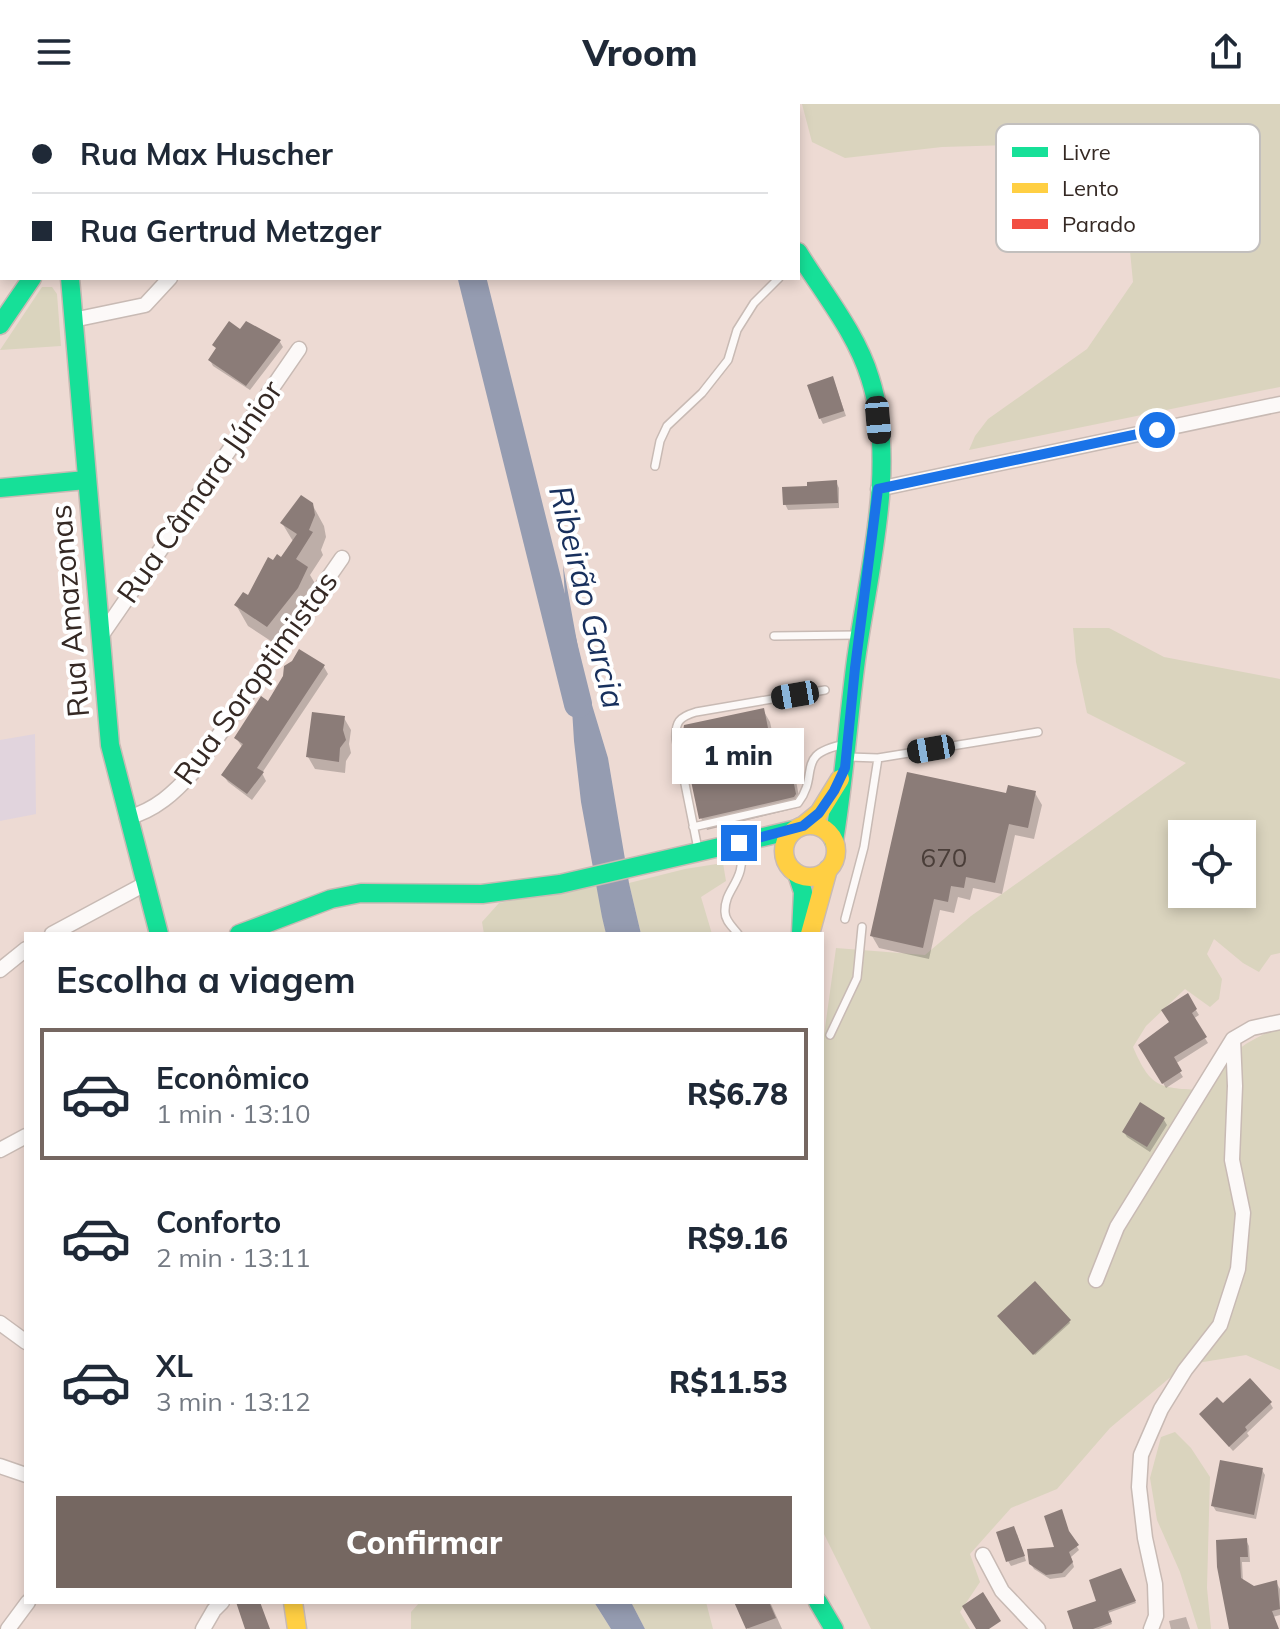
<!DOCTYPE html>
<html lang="pt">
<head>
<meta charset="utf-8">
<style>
	:root { --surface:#fff; --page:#f6f6f7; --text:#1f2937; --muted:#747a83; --line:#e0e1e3; --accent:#756761 }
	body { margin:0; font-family:Mulish,sans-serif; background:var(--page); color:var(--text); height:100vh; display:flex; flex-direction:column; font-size:30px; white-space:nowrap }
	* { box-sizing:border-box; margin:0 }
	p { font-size:26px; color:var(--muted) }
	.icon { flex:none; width:44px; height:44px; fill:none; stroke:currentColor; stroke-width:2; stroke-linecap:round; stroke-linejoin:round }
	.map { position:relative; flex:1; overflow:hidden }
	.sheet { position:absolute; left:24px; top:828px; width:800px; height:672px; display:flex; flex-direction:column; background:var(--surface); border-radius:0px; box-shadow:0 4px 12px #0003 }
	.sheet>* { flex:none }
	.banner { position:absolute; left:0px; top:0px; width:800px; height:176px; box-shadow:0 4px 12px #0003; display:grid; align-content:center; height:176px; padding:0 32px; background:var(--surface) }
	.tools { position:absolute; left:1168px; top:716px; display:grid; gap:16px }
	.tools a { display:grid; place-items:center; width:88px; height:88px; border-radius:0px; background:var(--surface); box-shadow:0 4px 12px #0003; font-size:40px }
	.end { position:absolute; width:36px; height:36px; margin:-18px; border:10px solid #1a73e8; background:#fff; box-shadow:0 0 0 4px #fff }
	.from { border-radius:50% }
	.bubble { position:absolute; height:56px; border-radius:0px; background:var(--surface); box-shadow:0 4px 12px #0003; font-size:26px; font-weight:800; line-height:56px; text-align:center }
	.car { position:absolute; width:24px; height:48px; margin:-24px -12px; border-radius:10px; box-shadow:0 0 6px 2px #0007; background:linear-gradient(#222 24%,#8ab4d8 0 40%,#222 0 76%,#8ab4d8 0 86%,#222 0) }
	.banner b { display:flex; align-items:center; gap:28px; height:76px; font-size:30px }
	.banner b+b { border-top:2px solid var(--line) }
	.banner i { width:20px; height:20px; background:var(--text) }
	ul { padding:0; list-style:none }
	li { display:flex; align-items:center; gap:24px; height:132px; margin:0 16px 12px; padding:0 16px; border:4px solid transparent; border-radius:0px }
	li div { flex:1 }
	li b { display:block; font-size:30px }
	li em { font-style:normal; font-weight:800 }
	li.on { border-color:var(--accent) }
	li>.icon { width:72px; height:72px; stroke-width:1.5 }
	h2 { padding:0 32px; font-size:36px; line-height:96px }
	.action { display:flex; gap:16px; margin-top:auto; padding:16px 32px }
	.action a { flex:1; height:92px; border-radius:0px; background:var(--accent); color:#fff; font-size:32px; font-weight:800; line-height:92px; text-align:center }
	header { display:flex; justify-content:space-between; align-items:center; height:104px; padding:0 32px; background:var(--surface); font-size:36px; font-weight:800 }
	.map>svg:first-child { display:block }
	.education { fill:#e1d4dd }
	.green { fill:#dad4be; fill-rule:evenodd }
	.water { fill:#959cb1 }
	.shadow { fill:#0003 }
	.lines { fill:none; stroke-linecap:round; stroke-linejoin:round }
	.river { stroke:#959cb1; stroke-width:28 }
	.building { fill:#8b7c78 }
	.lane-casing { stroke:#c8bab4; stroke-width:10 }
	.street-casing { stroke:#c8bab4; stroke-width:17 }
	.fast-casing { stroke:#c8bab4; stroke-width:21 }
	.slow-casing { stroke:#c8bab4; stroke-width:21 }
	.jam-casing { stroke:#c8bab4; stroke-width:21 }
	.lane { stroke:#fcf9f8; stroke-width:7 }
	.street { stroke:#fcf9f8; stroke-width:14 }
	.fast { stroke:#16e098; stroke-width:18 }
	.slow { stroke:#ffcf43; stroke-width:18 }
	.jam { stroke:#f24e42; stroke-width:18 }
	.route { stroke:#1a73e8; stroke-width:10 }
	.labels { text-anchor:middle; stroke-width:8; stroke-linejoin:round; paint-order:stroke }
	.number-label { font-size:26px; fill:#4a3e39 }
	.street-label { font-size:30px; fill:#352924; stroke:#fff }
	.water-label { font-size:32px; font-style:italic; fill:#18305d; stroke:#fff }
	.key { fill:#fff; stroke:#c2bfbd; stroke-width:2 }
	.key-label { font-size:22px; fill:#352924 }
</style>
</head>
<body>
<header><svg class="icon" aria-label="menu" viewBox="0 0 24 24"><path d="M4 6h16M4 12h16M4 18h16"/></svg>Vroom<svg class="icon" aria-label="share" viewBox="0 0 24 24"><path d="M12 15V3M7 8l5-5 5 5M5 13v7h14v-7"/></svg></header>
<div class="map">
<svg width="1280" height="1525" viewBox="0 0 1280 1525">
	<rect width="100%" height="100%" fill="#eddad3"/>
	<path class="education" d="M 35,630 L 36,710 L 0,717 L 0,636 Z"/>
	<path class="green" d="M 802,0 L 1280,0 L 1280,283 L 969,346 L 975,332 L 988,315 L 1087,245 L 1133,178 L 1127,116 L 1085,39 L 942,43 L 845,54 L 812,38 Z
		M 42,183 L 52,183 L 57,190 L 61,242 L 0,246 Z
		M 1073,524 L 1109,524 L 1164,553 L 1280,575 L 1280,849 L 1271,851 L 1259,868 L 1243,859 L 1214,835 L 1207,850 L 1222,875 L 1219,895 L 1210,903 L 1185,885 L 1146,922 L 1133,943 C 1151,985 1160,984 1203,986 C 1223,952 1244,938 1280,923 L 1280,1266 L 1246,1251 L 1185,1261 L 1110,1324 L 1057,1385 L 1011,1404 L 970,1450 L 980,1478 L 960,1508 L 970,1525 L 871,1525 L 822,1426 L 822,946 L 836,844 L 925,851 L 971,812 L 1186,659 L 1087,609 L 1076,558 ZM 1182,730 L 1242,730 L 1242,790 L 1182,790 Z
		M 723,759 L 726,777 L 701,793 L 712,830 L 641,830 L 629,779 L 685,765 Z
		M 597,781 L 606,830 L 484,830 L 482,818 L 499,799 Z
		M 1175,1328 L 1191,1344 L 1210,1373 L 1207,1484 L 1211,1525 L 1198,1525 L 1180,1468 L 1157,1416 L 1150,1374 L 1161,1333 Z
		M 420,1498 L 594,1498 L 611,1525 L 411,1525 L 411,1508 Z
		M 631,1498 L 706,1498 L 713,1525 L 645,1525 Z"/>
	<path class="water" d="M 563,461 L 583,571 L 608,654 L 629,779 L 641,830 L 606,830 L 602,813 L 581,698 L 574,637 Z
		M 594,1498 L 631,1498 L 645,1525 L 611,1525 Z"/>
	<path class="shadow" d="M 0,0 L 7,2 L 2,2 L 0,16 Z
		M 241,228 L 280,238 L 283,243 L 250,286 L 213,262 L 210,256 Z
		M 835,280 L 846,312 L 823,320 L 820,314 Z
		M 836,378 L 839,384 L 839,404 L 788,406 L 785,400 L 809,383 Z
		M 312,400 L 324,422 L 326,433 L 321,446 L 323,451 L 310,471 L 319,486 L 280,543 L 248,522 L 236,501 L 249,494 L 274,459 L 282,456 L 294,439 L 282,419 Z
		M 300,548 L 324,563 L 328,570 L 262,669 L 266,677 L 252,696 L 228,678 L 223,671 L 243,644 L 236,634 L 268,599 Z
		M 763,606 L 770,618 L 777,650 L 786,649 L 793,661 L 801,703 L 707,726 L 701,714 Z
		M 344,614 L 351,626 L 349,640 L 351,649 L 346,657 L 345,669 L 315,665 L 308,653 Z
		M 1035,689 L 1042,701 L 1034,735 L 1015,731 L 1002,790 L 973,784 L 970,796 L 958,793 L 954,809 L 940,806 L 929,855 L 879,844 L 872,832 L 1008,692 Z
		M 1187,892 L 1199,911 L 1193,915 L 1208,939 L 1175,960 L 1183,973 L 1166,984 L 1140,942 L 1171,919 Z
		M 1164,1016 L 1167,1021 L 1150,1048 L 1127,1033 L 1124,1028 Z
		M 1001,1214 L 1069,1217 L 1070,1219 L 1035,1251 Z
		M 1270,1299 L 1273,1304 L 1247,1329 L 1249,1332 L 1233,1347 L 1205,1315 L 1223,1302 Z
		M 1262,1366 L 1265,1371 L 1256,1415 L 1216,1407 L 1213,1402 Z
		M 1017,1430 L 1026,1457 L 1011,1462 L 1008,1457 Z
		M 1070,1432 L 1079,1446 L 1071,1453 L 1074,1463 L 1065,1473 L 1050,1475 L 1034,1465 L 1031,1460 L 1057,1445 Z
		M 1246,1436 L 1249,1442 L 1250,1458 L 1242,1458 L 1243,1478 L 1253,1484 L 1276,1478 L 1280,1485 L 1280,1511 L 1273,1513 L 1278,1525 L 1232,1525 L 1219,1463 Z
		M 1120,1467 L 1136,1499 L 1108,1509 L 1112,1520 L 1099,1525 L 1075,1525 Z
		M 736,1498 L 770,1498 L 782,1525 L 748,1525 Z
		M 1186,1513 L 1190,1525 L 1171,1525 L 1169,1517 Z"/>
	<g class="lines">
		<path class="river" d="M 382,0 L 384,2
			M 472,174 L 578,600"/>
	</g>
	<path class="building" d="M 229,217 L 240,225 L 246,217 L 281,236 L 246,282 L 208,256 L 216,244 L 212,241 Z
		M 833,272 L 844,307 L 819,315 L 807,281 Z
		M 837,376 L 838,399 L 783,401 L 782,383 L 807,382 L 807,378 Z
		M 301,391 L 313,399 L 315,411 L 309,426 L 313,428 L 296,455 L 308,463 L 298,484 L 267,523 L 234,501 L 243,488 L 248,491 L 268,453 L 273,456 L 277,450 L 281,453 L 297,430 L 280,419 Z
		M 299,545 L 325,561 L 257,664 L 264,668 L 247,690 L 221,671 L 243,640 L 234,634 L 261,592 L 268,597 L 283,572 L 284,562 L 292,557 Z
		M 764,604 L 773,649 L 787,646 L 796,690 L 794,693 L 699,715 L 682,634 L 684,621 Z
		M 312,608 L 345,612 L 343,626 L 346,636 L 340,644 L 339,658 L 306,653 Z
		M 907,668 L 1006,689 L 1008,681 L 1036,687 L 1028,724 L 1009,720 L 995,779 L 966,773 L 964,784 L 951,782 L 948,798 L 934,795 L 923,844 L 870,832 Z
		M 1188,889 L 1197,905 L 1192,909 L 1207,933 L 1174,953 L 1182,967 L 1162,980 L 1138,941 L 1169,918 L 1161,906 Z
		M 1140,998 L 1165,1014 L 1147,1043 L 1122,1028 Z
		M 1035,1177 L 1071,1216 L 1033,1251 L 997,1212 Z
		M 1250,1274 L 1272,1298 L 1245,1323 L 1247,1326 L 1229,1343 L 1199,1310 L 1217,1293 L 1223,1299 Z
		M 1220,1356 L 1263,1364 L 1254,1411 L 1211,1402 Z
		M 1062,1405 L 1069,1427 L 1079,1441 L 1069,1448 L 1073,1458 L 1062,1469 L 1046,1471 L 1029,1460 L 1027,1445 L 1054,1443 L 1044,1412 Z
		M 1014,1422 L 1025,1452 L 1006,1458 L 996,1428 Z
		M 1247,1434 L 1248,1453 L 1240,1453 L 1241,1474 L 1254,1482 L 1277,1476 L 1280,1505 L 1272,1507 L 1279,1525 L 1229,1525 L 1217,1463 L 1216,1436 Z
		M 1121,1464 L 1136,1497 L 1108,1507 L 1112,1518 L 1093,1525 L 1073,1525 L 1067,1507 L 1096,1497 L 1089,1476 Z
		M 983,1488 L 1001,1517 L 989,1525 L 976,1525 L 962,1502 Z
		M 236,1498 L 260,1498 L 270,1525 L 245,1525 Z
		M 734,1498 L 769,1498 L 776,1514 L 746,1525 Z"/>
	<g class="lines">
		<defs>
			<path id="lane" d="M 655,362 L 660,337 L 667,322 L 702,289 L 728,256 L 737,226 L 754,199 L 779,174
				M 774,532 L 857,531
				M 849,653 L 878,654 L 1038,628
				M 693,723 L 798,699 C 821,669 793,650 846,640
				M 698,745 L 676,635 C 675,618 679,613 696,608 L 825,586
				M 845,815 L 864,743 L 878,654
				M 738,830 C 733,823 725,817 725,808 C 724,783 748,778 740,741
				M 830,931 L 857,874 L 862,823"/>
			<path id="street" d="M 73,216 L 145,201 L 170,174
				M 878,385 L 1280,300
				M 101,532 L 299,245
				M 127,714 C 156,706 174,689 194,667 L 342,454
				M 52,830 L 145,780
				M 0,866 L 26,845
				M 0,1046 L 26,1032
				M 1096,1176 L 1117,1123 L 1233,935 L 1252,924 L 1280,918
				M 0,1219 L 26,1238
				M 0,1362 L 26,1371
				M 983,1451 L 1002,1487 L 1038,1525
				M 8,1525 L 28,1498
				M 203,1525 L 214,1506 L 222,1498
				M 1151,1525 L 1156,1512 L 1155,1480 L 1145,1434 L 1139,1383 L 1141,1351 L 1161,1305 L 1185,1266 L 1220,1221 L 1238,1165 L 1243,1109 L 1232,1056 L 1235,982 L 1233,935"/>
			<path id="fast" d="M 52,0 L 53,2
				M 798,148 C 823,189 856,228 870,274 C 898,361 868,468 856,556 C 848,617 844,677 834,737
				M 70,174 L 110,641 L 159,830
				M 0,221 L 32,174
				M 0,384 L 86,376
				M 797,770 L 803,788 L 801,829
				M 239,830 L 331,795 L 361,789 L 482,790 L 560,780 L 793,726
				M 818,1498 L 834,1525"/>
			<path id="slow" d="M784 747a26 26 0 1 1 52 0a26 26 0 1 1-52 0Z
				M 803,722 L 819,709 L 840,675
				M 810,830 L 828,765
				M 293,1498 L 297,1525"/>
			<path id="jam" d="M 721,0 L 722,2"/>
		</defs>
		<use href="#lane" class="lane-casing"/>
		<use href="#street" class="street-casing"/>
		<use href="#fast" class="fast-casing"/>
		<use href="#slow" class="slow-casing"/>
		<use href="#jam" class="jam-casing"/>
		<use href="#lane" class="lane"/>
		<use href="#street" class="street"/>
		<use href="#fast" class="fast"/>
		<use href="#slow" class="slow"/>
		<use href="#jam" class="jam"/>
	</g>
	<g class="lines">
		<path class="route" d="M 739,739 L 803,722 L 819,709 L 834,687 L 845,664 L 855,564 L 878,385 L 1157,326"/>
	</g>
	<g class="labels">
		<g class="number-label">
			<text x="944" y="763">670</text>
		</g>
		<g class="street-label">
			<text transform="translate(200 388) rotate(-55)" y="10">Rua Câmara Júnior</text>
			<text transform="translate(70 507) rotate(-95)" y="10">Rua Amazonas</text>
			<text transform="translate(256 574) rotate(-54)" y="10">Rua Soroptimistas</text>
		</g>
		<g class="water-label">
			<text transform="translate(587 493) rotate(76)" y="11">Ribeirão Garcia</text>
		</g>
	</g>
	<rect x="996" y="20" width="264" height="128" rx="12" class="key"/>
	<rect x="1012" y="43" width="36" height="10" fill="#16e098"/>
	<rect x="1012" y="79" width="36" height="10" fill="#ffcf43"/>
	<rect x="1012" y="115" width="36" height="10" fill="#f24e42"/>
	<g class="key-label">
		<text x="1062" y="56">Livre</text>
		<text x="1062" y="92">Lento</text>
		<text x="1062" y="128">Parado</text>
	</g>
</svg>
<div class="tools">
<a><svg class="icon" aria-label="locate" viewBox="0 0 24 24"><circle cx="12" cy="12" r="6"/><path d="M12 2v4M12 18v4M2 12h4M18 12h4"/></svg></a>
</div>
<i class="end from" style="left:1157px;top:326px"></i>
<i class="end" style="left:739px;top:739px"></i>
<div class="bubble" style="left:672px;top:624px;width:132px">1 min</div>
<i class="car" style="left:878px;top:316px;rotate:175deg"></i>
<i class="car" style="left:795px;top:591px;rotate:260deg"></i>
<i class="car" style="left:931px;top:645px;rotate:260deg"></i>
<div class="banner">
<b><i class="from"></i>Rua Max Huscher</b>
<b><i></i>Rua Gertrud Metzger</b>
</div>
<section class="sheet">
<h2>Escolha a viagem</h2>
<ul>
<li class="on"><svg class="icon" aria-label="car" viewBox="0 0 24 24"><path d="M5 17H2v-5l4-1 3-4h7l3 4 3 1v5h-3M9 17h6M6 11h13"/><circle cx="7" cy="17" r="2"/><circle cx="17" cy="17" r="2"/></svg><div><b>Econômico</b><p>1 min · 13:10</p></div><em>R$6.78</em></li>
<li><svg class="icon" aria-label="car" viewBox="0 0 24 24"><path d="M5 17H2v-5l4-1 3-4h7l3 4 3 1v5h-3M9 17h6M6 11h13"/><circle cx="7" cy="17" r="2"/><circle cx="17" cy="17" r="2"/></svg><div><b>Conforto</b><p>2 min · 13:11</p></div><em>R$9.16</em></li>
<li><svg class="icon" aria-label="car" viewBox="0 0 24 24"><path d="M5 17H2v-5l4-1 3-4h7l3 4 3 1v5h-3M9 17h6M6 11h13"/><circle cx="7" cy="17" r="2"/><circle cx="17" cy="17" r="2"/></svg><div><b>XL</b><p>3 min · 13:12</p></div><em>R$11.53</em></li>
</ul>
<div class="action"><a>Confirmar</a></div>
</section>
</div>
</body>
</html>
